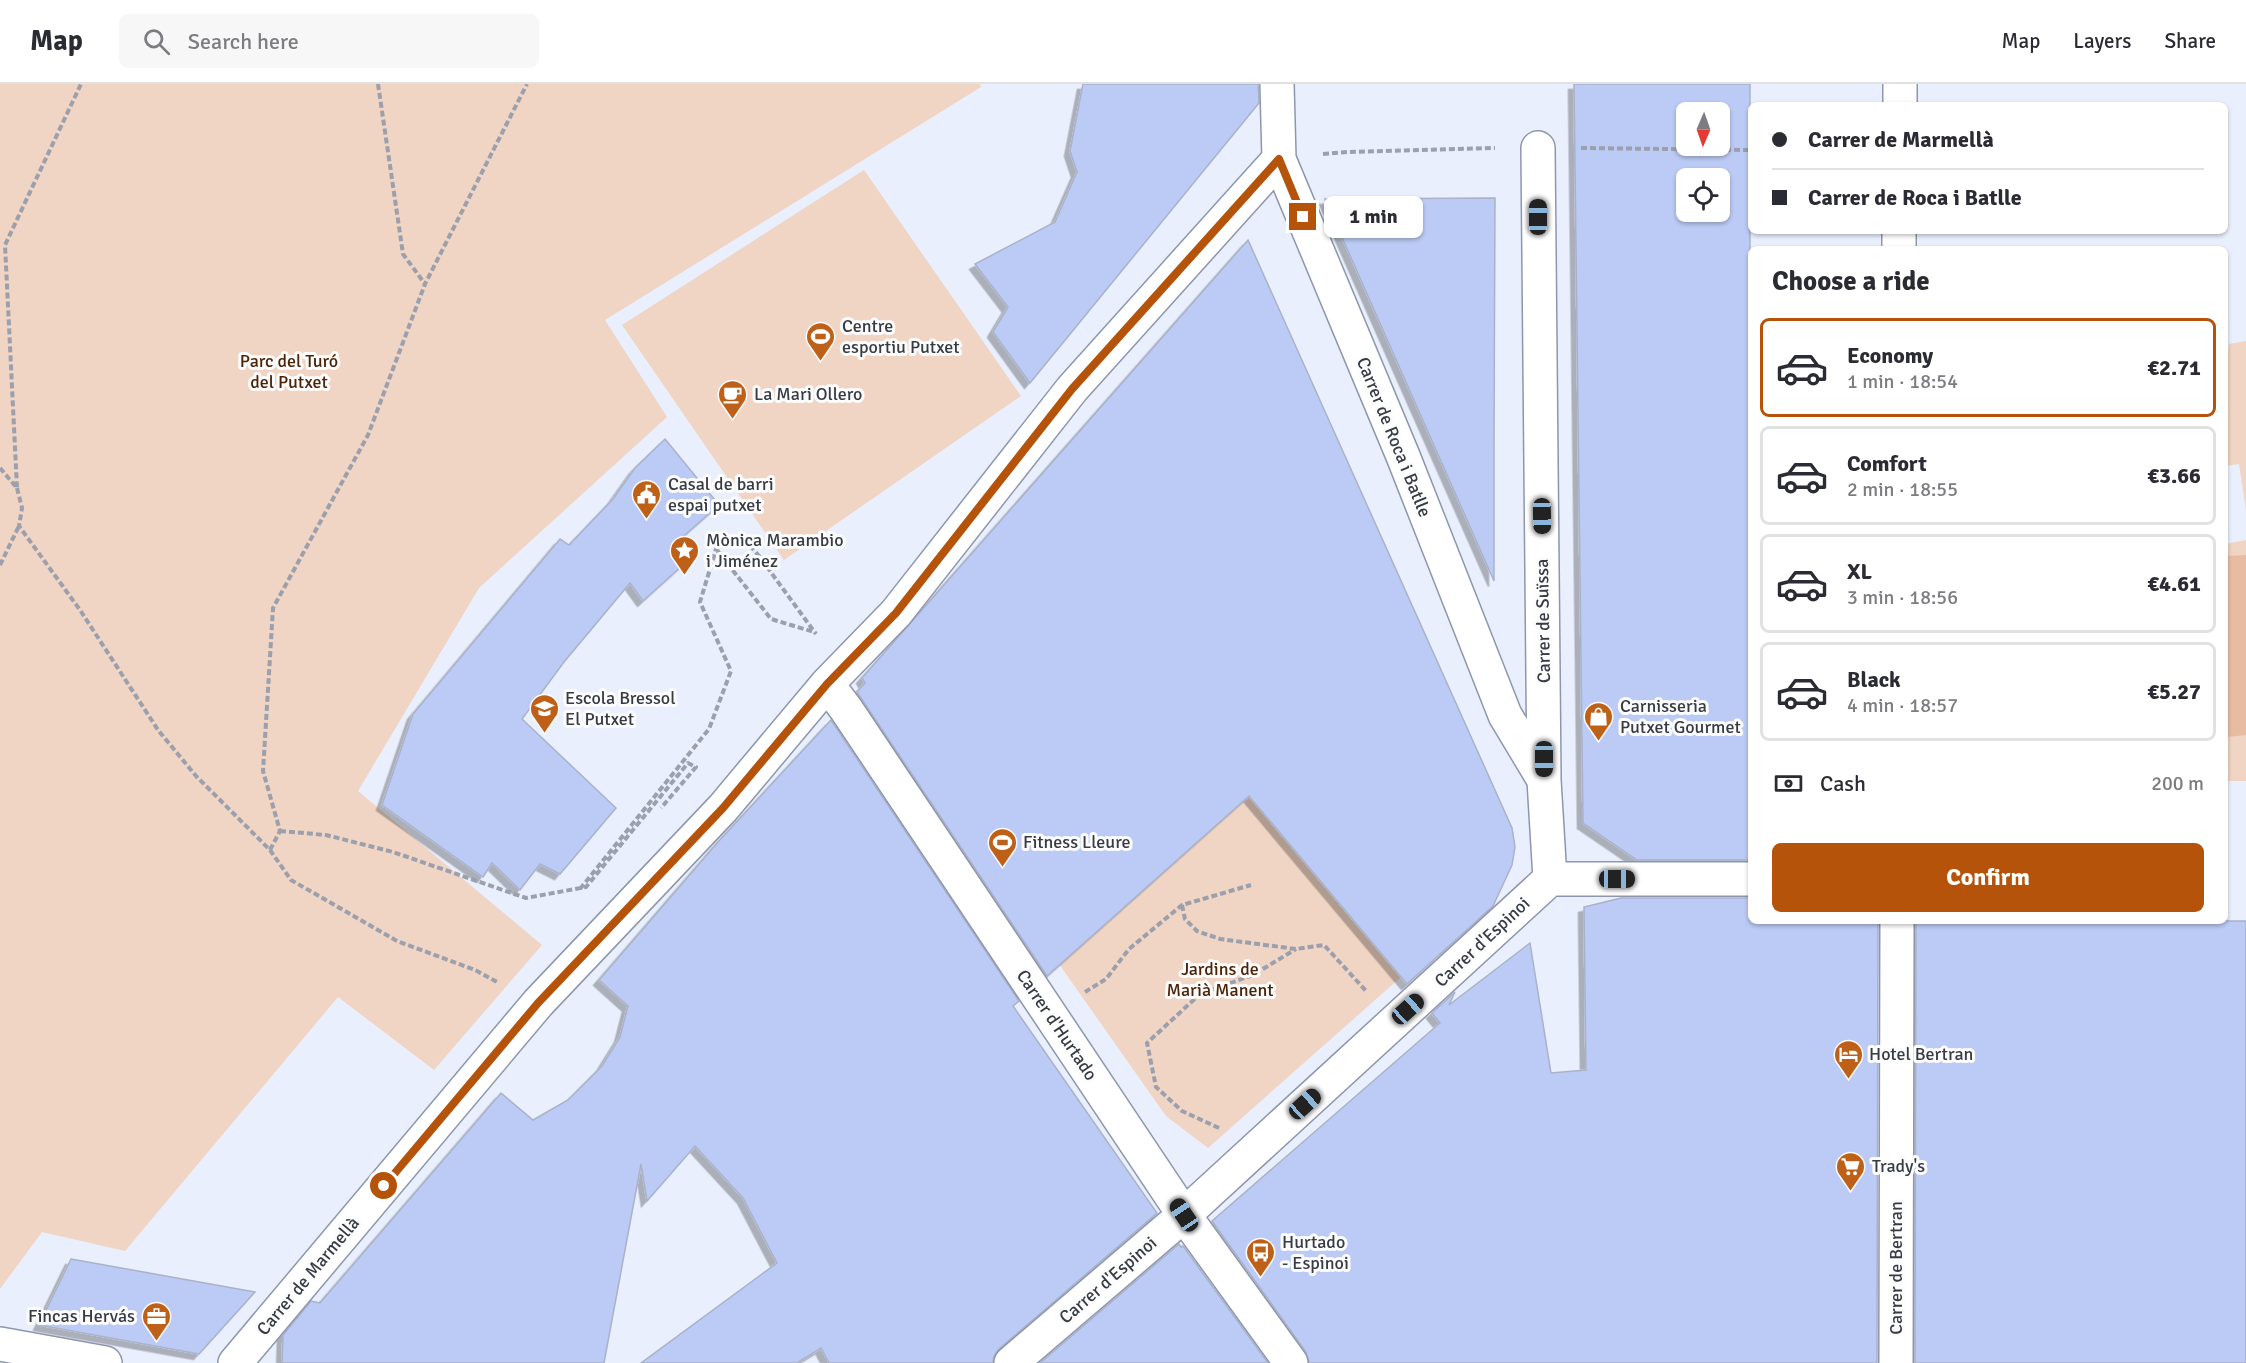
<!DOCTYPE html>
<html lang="en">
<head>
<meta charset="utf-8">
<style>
	:root { --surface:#fff; --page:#f7f7f7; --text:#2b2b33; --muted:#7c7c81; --line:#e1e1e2; --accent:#b45309 }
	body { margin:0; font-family:Signika,sans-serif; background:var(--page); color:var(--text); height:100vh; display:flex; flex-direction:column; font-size:22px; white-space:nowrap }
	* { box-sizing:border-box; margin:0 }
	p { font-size:20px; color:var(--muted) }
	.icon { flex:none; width:33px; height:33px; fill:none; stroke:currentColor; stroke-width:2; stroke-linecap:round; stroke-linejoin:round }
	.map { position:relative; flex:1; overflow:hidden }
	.side { position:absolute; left:1748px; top:162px; width:480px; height:678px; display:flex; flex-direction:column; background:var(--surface); border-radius:9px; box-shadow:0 2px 4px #0004 }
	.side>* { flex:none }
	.guide { position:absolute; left:1748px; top:18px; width:480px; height:132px; border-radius:9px; box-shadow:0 2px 4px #0004; display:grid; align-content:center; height:132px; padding:0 24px; background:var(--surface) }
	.needle { width:39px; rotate:182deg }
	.controls { position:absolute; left:1676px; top:18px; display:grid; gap:12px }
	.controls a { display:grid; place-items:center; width:54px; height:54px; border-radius:9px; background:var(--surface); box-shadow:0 2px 4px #0004; font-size:30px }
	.end { position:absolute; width:27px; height:27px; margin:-14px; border:8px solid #b45309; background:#fff; box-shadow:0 0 0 3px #fff }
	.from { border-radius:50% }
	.bubble { position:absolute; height:42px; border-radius:9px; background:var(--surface); box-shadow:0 2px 4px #0004; font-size:20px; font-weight:700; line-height:42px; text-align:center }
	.car { position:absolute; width:18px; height:36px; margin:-18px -9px; border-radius:8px; box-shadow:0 0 4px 2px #0007; background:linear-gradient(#222 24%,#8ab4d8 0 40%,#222 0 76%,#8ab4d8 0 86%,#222 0) }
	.guide b { display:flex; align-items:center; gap:21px; height:57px; font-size:22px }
	.guide b+b { border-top:2px solid var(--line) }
	.guide i { width:15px; height:15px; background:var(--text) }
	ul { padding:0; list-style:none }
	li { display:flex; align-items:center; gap:18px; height:99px; margin:0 12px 9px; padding:0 12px; border:3px solid var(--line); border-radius:9px }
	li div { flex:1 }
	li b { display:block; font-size:22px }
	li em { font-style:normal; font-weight:700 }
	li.current { border-color:var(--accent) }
	li>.icon { width:54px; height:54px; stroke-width:1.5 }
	h2 { padding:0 24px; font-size:27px; line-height:72px }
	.pay { display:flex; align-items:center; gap:15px; height:66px; padding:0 24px; font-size:22px }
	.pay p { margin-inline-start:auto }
	.cta { display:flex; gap:12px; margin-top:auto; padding:12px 24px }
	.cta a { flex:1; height:69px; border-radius:9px; background:var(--accent); color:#fff; font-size:24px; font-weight:700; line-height:69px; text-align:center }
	header { display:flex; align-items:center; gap:36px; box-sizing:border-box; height:84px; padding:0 30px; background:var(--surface); border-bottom:2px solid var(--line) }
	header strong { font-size:28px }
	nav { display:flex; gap:33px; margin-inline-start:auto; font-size:21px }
	.search { width:420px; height:54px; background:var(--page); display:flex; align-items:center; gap:15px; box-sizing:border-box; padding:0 21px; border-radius:9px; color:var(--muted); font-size:22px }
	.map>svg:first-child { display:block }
	.green { fill:#f0d4c4 }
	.water { fill:#e8bca2 }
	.building { fill:#bbcbf5; stroke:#a9b2c9; stroke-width:1.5; fill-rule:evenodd; filter:url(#shadow) }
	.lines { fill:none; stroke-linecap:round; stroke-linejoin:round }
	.minor-casing { stroke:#8d96ac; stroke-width:36 }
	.path { stroke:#9ba0ac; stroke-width:4; stroke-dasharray:6 3; stroke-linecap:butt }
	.minor { stroke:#fff; stroke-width:33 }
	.route { stroke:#b45309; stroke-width:8 }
	.labels { text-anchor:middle; stroke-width:6; stroke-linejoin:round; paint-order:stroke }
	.poi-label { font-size:18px; fill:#373b44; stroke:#fcfcfc; text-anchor:start }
	.park-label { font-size:18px; fill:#4c2306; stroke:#fcfcfc }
	.street-label { font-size:18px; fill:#373b44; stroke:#fcfcfc }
</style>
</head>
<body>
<header>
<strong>Map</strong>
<div class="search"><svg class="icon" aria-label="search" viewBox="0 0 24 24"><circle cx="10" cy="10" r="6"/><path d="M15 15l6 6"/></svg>Search here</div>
<nav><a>Map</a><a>Layers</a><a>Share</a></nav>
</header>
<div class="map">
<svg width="2246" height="1279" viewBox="0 0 2246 1279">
	<defs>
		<filter id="shadow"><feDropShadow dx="-5.5" dy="5.5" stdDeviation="0" flood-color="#0004"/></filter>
	</defs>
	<rect width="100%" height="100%" fill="#e9effd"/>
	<path class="green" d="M 0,0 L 980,0 L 981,3 L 605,236 L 667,333 L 479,504 L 358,707 L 542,861 L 434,986 L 338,913 L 125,1167 L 42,1148 L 0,1205 Z
		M 864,86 L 1021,312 L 784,476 L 622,241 Z
		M 2246,257 L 2246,426 L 2239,380 L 2224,382 L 2225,290 L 2229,260 Z
		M 2246,456 L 2246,697 L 2225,697 L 2225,460 Z
		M 1248,711 L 1401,893 L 1208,1064 L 1166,1032 L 1059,880 Z"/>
	<path class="water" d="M 2246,471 L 2246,651 L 2227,653 L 2224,610 L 2225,472 Z"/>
	<path class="building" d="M 1083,0 L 1258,0 L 1259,19 L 1030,299 L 993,248 L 1008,223 L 975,180 L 1055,138 L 1077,88 L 1070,67 Z
		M 1574,0 L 1750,0 L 1750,776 L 1637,776 L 1583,739 ZM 1686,28 L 1719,28 L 1719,62 L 1686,62 ZM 1686,94 L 1719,94 L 1719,128 L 1686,128 Z
		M 1495,114 L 1494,364 L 1494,497 L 1325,115 Z
		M 1248,156 L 1512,744 L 1515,763 L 1512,781 L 1493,822 L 1407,900 L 1249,712 L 1047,892 L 857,608 L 865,599 L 862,594 Z
		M 665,355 L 719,421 L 670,464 L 684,480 L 643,517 L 630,499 L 564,578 L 522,635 L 616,724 L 560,790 L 540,780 L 520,806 L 492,779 L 483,793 L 382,721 L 413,630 L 560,455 L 569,461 L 613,415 L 635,384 Z
		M 831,636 L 1019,917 L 1013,922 L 1157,1129 L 999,1265 L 994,1272 L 993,1279 L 829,1279 L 821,1264 L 797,1279 L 641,1279 L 777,1179 L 743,1114 L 695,1062 L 647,1117 L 641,1080 L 604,1279 L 282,1279 L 283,1251 L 311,1217 L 320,1219 L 501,1009 L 533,1036 L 568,1016 L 602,982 L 620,953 L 628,922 L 599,896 L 718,758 Z
		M 1621,814 L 1750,814 L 1750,837 L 1878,837 L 1877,1279 L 1309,1279 L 1306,1268 L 1212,1137 L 1440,939 L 1432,929 L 1455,908 L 1449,921 L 1530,859 L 1551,989 L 1586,986 L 1584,823 Z
		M 1916,837 L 2246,837 L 2246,1279 L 1915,1279 Z
		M 1179,1160 L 1181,1163 L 1183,1162 L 1268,1279 L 1040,1279 Z
		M 71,1175 L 255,1208 L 199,1270 L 39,1241 Z"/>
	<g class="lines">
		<defs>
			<path id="minor" d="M 1277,0 L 1279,75 L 1403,372 L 1505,631 L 1544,696
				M 1900,0 L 1900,21
				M 1538,64 L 1544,696 L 1550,795
				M 1899,165 L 1899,147
				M 827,600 L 846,625 L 1184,1131 L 1291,1279
				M 1550,795 L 1750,795
				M 0,1260 L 105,1279
				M 235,1279 L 538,919 L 723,724 L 827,600 L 896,529 L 1072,305 L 1279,75
				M 1011,1279 L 1184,1131 L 1550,795
				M 1896,1279 L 1897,837"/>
		</defs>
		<use href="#minor" class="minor-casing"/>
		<path class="path" d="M 378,0 L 403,170 L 425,200
			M 1581,64 L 1750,66
			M 1323,70 L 1348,68 L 1495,64
			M 0,384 L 17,404 L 5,161 L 81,0
			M 17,404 L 22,424 L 19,442 L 80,526 L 158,646 L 196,692 L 270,766 L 291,796 L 397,857 L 475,886 L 499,899
			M 716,465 L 771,535 L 814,548
			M 0,481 L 19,442
			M 280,747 L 326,751 L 393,768 L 526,814 L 586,803 L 688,679 L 696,683 L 661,724
			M 270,766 L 280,747 L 263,687 L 273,524 L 368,351 L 425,200 L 527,0
			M 580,805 L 709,645 L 731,587 L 700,518 L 716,465 L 741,451 L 759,472 L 816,550
			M 1182,821 L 1185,835 L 1197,847 L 1220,855 L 1296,865 L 1324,861 L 1367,908
			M 1085,908 L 1106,895 L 1129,865 L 1182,821 L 1251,801
			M 1219,1044 L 1182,1027 L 1156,1003 L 1147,959 L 1200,910 L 1253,891 L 1296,865"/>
		<use href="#minor" class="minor"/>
	</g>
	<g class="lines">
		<path class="route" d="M 384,1102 L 538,919 L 723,724 L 827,600 L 896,529 L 1072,305 L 1279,75 L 1303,133"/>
	</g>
	<defs>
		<symbol id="stadium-pin" viewBox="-11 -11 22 30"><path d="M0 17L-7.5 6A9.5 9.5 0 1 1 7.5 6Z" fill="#bf6019" stroke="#fcfcfc"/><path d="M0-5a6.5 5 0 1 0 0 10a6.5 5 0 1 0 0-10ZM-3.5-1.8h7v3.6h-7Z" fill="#fff"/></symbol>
		<symbol id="cafe-pin" viewBox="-11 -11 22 30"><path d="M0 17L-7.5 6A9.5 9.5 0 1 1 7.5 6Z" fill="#bf6019" stroke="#fcfcfc"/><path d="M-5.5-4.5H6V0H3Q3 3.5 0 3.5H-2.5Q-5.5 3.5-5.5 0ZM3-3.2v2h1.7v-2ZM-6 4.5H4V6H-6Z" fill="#fff"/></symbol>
		<symbol id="civic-pin" viewBox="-11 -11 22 30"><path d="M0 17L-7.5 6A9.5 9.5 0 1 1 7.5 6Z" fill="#bf6019" stroke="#fcfcfc"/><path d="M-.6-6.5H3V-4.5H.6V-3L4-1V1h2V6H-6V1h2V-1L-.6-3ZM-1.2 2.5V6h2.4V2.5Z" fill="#fff"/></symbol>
		<symbol id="sight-pin" viewBox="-11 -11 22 30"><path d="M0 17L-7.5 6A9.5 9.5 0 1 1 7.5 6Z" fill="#bf6019" stroke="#fcfcfc"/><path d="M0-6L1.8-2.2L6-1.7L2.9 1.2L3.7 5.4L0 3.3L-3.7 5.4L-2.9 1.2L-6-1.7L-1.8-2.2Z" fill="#fff"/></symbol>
		<symbol id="school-pin" viewBox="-11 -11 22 30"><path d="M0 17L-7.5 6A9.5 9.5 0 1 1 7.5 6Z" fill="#bf6019" stroke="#fcfcfc"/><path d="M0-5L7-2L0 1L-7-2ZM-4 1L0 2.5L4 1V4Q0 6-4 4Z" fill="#fff"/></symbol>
		<symbol id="shop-pin" viewBox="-11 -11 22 30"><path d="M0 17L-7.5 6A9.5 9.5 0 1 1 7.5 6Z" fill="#bf6019" stroke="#fcfcfc"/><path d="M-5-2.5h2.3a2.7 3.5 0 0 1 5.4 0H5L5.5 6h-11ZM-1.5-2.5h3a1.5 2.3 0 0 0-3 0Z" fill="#fff"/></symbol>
		<symbol id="hotel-pin" viewBox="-11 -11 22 30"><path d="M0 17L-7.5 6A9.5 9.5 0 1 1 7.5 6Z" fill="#bf6019" stroke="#fcfcfc"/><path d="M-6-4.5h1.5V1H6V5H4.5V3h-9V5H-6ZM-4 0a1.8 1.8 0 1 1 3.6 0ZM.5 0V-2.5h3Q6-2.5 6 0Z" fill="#fff"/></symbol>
		<symbol id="supermarket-pin" viewBox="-11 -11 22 30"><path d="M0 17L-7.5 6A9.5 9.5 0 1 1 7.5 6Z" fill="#bf6019" stroke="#fcfcfc"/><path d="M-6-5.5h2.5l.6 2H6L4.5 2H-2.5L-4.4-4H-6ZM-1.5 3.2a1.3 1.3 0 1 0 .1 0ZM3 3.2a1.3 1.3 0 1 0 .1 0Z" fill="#fff"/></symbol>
		<symbol id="bus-pin" viewBox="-11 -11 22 30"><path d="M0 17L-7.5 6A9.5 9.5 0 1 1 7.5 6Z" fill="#bf6019" stroke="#fcfcfc"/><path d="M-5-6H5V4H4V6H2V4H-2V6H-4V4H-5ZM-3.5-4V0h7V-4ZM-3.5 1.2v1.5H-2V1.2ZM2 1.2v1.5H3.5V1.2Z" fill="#fff"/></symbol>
		<symbol id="office-pin" viewBox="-11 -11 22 30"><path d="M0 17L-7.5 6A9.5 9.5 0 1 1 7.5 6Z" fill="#bf6019" stroke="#fcfcfc"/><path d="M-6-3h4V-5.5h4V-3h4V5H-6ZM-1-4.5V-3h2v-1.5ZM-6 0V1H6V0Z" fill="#fff"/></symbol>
	</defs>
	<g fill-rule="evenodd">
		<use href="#stadium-pin" x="804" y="236" width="33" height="45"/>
		<use href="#cafe-pin" x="716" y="294" width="33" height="45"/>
		<use href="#civic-pin" x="630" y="394" width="33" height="45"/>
		<use href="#sight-pin" x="668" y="450" width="33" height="45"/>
		<use href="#school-pin" x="528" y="608" width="33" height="45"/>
		<use href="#shop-pin" x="1582" y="616" width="33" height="45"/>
		<use href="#stadium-pin" x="986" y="742" width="33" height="45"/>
		<use href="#hotel-pin" x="1832" y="954" width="33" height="45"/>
		<use href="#supermarket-pin" x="1834" y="1066" width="33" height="45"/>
		<use href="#bus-pin" x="1244" y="1152" width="33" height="45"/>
		<use href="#office-pin" x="140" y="1216" width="33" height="45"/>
	</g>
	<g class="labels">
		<g class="poi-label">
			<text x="842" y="248">Centre<tspan x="842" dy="21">esportiu Putxet</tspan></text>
			<text x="754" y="316">La Mari Ollero</text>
			<text x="668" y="406">Casal de barri<tspan x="668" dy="21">espai putxet</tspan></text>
			<text x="706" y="462">Mònica Marambio<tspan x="706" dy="21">i Jiménez</tspan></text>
			<text x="565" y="620">Escola Bressol<tspan x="565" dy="21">El Putxet</tspan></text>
			<text x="1620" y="628">Carnisseria<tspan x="1620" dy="21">Putxet Gourmet</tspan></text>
			<text x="1023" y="764">Fitness Lleure</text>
			<text x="1869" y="976">Hotel Bertran</text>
			<text x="1872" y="1088">Trady's</text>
			<text x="1282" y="1164">Hurtado<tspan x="1282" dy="21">- Espinoi</tspan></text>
			<text x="135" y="1238" text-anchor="end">Fincas Hervás</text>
		</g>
		<g class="park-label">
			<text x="289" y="283">Parc del Turó<tspan x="289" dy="21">del Putxet</tspan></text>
			<text x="1220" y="891">Jardins de<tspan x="1220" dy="21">Marià Manent</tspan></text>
		</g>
		<g class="street-label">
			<text transform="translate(1394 353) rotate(68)" y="6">Carrer de Roca i Batlle</text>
			<text transform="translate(1543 537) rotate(-91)" y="6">Carrer de Suïssa</text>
			<text transform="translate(1482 858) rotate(-43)" y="6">Carrer d'Espinoi</text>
			<text transform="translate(1057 941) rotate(56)" y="6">Carrer d'Hurtado</text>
			<text transform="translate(1896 1184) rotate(-90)" y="6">Carrer de Bertran</text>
			<text transform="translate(308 1192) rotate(-50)" y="6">Carrer de Marmellà</text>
			<text transform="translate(1108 1196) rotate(-41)" y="6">Carrer d'Espinoi</text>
		</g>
	</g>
</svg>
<div class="controls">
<a><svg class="needle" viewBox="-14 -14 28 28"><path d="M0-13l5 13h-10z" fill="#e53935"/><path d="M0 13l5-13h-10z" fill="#7c7c81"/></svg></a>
<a><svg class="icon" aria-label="locate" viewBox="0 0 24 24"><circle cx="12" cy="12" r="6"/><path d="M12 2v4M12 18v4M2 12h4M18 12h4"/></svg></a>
</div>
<i class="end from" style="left:384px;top:1102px"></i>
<i class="end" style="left:1303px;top:133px"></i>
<div class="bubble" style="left:1324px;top:112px;width:99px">1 min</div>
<i class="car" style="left:1538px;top:133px;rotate:0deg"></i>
<i class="car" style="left:1542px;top:432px;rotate:179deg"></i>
<i class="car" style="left:1544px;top:675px;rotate:180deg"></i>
<i class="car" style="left:1617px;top:795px;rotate:90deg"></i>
<i class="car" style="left:1408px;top:925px;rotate:48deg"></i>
<i class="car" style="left:1305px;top:1020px;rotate:48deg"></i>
<i class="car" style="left:1184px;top:1131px;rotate:326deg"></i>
<div class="guide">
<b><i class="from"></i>Carrer de Marmellà</b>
<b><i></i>Carrer de Roca i Batlle</b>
</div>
<section class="side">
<h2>Choose a ride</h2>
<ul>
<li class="current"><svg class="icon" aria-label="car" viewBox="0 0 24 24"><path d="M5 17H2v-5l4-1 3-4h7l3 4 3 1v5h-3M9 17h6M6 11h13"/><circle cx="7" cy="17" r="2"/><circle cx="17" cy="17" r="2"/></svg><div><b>Economy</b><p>1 min · 18:54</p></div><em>€2.71</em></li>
<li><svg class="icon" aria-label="car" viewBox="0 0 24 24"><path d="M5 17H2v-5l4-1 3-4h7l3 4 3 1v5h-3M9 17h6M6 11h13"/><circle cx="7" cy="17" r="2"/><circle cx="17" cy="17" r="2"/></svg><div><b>Comfort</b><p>2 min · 18:55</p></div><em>€3.66</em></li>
<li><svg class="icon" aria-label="car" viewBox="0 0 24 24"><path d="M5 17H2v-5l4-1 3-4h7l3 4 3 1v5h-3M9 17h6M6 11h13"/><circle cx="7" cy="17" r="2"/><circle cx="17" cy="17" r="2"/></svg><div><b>XL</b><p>3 min · 18:56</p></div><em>€4.61</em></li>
<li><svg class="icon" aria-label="car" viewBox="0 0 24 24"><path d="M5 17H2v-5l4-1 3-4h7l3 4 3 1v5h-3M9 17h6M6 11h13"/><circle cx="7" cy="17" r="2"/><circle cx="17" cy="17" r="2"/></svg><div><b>Black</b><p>4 min · 18:57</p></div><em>€5.27</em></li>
</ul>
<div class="pay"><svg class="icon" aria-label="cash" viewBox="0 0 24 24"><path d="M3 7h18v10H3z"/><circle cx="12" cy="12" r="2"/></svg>Cash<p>200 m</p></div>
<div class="cta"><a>Confirm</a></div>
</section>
</div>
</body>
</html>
